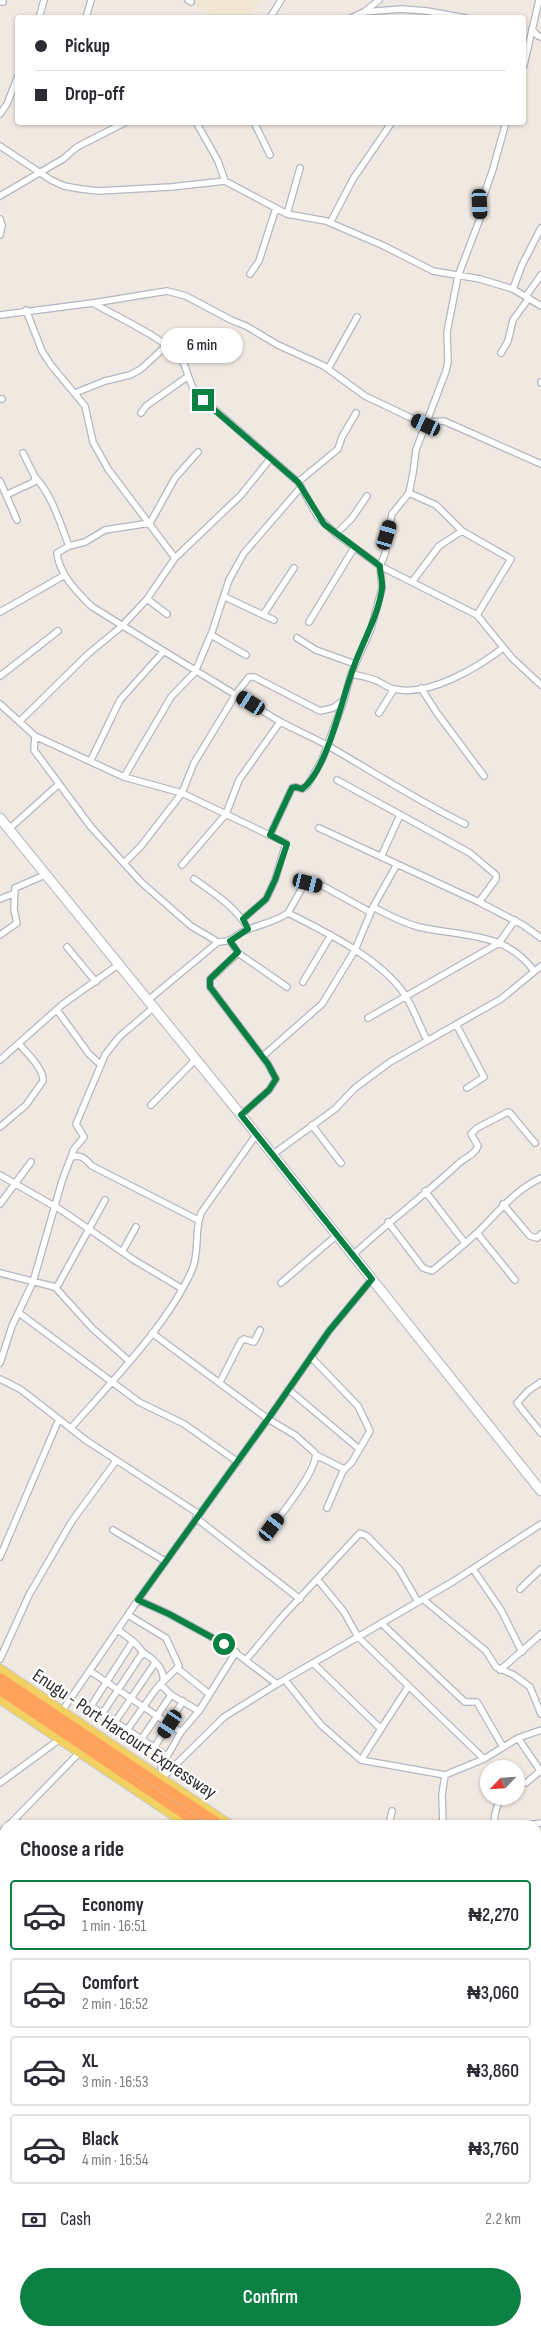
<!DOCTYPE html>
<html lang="en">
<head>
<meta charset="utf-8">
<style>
	:root { --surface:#fff; --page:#f7f7f7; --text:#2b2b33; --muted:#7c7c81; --line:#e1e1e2; --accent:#0b8043 }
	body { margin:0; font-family:"Sofia Sans Condensed",sans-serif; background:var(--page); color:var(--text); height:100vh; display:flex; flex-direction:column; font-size:19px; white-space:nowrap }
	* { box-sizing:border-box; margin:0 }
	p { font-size:16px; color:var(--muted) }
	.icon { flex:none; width:28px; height:28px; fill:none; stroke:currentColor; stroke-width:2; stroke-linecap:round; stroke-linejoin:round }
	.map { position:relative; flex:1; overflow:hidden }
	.sheet { position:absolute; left:0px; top:1820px; width:541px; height:516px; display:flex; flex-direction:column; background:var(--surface); border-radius:15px 15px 0 0; box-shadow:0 1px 4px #0004 }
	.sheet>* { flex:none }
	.guide { position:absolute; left:15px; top:15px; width:511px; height:110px; border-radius:5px; box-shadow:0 1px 4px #0004; display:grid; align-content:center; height:110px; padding:0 20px; background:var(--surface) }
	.needle { width:32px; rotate:245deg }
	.fabs { position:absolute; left:480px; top:1760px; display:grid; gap:10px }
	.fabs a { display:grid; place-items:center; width:45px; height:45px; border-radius:50%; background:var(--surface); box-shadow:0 1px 4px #0004; font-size:25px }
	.end { position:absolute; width:22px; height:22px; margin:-11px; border:6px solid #0b8043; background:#fff; box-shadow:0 0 0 2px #fff }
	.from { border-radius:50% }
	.bubble { position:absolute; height:35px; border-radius:18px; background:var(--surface); box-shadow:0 1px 4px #0004; font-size:16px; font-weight:600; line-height:35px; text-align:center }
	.car { position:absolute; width:15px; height:30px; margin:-15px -8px; border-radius:6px; box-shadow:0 0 4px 1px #0007; background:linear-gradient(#222 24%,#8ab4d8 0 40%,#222 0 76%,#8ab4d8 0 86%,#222 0) }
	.guide b { display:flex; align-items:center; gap:18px; height:48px; font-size:19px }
	.guide b+b { border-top:1px solid var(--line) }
	.guide i { width:12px; height:12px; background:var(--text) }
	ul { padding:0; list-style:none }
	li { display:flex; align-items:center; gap:15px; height:70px; margin:0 10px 8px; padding:0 10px; border:2px solid var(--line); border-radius:5px }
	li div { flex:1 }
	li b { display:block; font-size:19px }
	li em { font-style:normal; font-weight:600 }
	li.active { border-color:var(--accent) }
	li>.icon { width:45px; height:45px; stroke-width:1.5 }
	h2 { padding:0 20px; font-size:22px; line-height:60px }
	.pay { display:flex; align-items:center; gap:12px; height:55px; padding:0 20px; font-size:19px }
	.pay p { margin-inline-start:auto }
	.button { display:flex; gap:10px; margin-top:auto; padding:10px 20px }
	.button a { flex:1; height:58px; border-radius:30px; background:var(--accent); color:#fff; font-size:20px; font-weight:600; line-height:58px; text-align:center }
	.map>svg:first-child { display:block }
	.education { fill:#f0e6d1 }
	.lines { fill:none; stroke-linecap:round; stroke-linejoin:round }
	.street-casing { stroke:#b4b7c1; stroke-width:8 }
	.secondary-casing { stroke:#b4b7c1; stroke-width:11 }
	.primary-casing { stroke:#c9c9c9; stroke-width:11 }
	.highway-casing { stroke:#c9c9c9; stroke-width:12 }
	.street { stroke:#fff; stroke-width:5.5 }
	.secondary { stroke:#fff; stroke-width:9 }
	.primary { stroke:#f2d163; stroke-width:9 }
	.highway { stroke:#ffa35c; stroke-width:10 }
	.route { stroke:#0b8043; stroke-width:6 }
	.labels { text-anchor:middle; stroke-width:4.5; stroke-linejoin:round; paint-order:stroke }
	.street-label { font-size:19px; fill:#2e2e2e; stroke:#fff }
</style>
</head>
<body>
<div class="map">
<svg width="541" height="2336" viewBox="0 0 541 2336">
	<rect width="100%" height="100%" fill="#efe9e1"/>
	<path class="education" d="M 191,0 L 260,0 L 249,18 L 213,17 Z"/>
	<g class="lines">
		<defs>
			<path id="street" d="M 188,0 L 191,2
				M 0,2 L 3,2
				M 364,12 L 401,9 L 427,11 L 465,18
				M 39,18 L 44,0
				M 86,18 L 91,0
				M 270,18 L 281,0
				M 351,18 L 364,12 L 379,0
				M 532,29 L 538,36 L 541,37
				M 524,65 L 539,0
				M 0,114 L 7,104 L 18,76
				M 196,122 L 218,161 L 225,181
				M 254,122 L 270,155
				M 0,146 L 51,180 L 64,186 L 81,189 L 98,191 L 171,187 L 225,181 L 287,214 L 326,221 L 384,246 L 433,271 L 480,279 L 513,289 L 541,306
				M 0,196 L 63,159 L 77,147 L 126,122
				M 287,214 L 300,168
				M 0,219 L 2,226 L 0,235
				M 330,223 L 353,179 L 392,122
				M 250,274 L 259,261 L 276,208
				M 513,289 L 522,265 L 541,228
				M 526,296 L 541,275
				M 93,303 C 119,318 160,336 180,357 C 187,365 188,382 196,393 L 298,482 L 318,517 L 336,534 L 380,566 L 477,615 L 512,658 L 541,685
				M 26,310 L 42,351 L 51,365 L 85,406 L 93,442 L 108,469 L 175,558
				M 0,315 L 93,303 L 167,291 L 186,296 L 231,320 L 246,326 L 278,345 L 324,366 L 365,396 L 426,425
				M 501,353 L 508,341 L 513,320 L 529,298
				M 328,369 L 357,317
				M 541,383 L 541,382
				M 75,393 L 105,381 L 130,375 L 141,369 L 166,346
				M 0,399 L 2,399
				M 141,413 L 146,406 L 187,377
				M 426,425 L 430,422 L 444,421 L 541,464
				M 198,452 L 175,478 L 150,523 L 105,530 L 85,542 L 69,546 L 57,553 C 59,574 77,592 91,606 C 153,645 216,683 279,721 C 295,730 313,737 330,747 C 375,773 418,801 465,824
				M 35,477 C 52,495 60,523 69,546
				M 0,481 L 17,520
				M 298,482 L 338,449 L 342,437 L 356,413
				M 409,493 L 436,505 L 462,531 L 511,559 L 477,615
				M 8,494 L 34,482 L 35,477 L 23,453
				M 336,534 L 352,518 L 367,496
				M 412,582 L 439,546 L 462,531
				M 225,597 L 274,620
				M 147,599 L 167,614
				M 0,612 L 65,575
				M 263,615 L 294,568
				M 309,622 L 354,548
				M 211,635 L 246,655
				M 297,638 L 316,650 L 355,664
				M 351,674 C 360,676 369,677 377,681 C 382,683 388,688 394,689 C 429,697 477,668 503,648
				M 0,676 L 58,631
				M 421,688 L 437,713 L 484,776
				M 0,704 L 35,736 L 34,750 L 91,827 L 141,882 L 191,926 L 218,942
				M 379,713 L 394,689
				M 20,721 L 88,654 L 122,626 L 147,599 L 175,558 L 241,495 L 270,459
				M 35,736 L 124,777 L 182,793 L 286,843 L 275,880 L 266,899 L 243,919
				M 91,760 L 120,700 L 163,652
				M 124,777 L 171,697 L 195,672 L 212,632 L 229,580 L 244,553 L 301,487
				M 337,780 L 470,853 L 496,875 L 496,879 L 479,902
				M 319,828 L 479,902 L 523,925 L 541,938
				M 9,829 L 59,784
				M 270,835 L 292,788 L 296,787 L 302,789 L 307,786 L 322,760 L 344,700 L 351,674 L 371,629 L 382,588 L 380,566 L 385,554 L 392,514 L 409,493 L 413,473 L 416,450 L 446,371 L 448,362 L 447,332 L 458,276 L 481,216 L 481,204 L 493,169 L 506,122
				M 381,857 L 400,815
				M 124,863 L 141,846 L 182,793 L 194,763 L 236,694 L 249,677 L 254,677 L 320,711 L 333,708 L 344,700
				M 182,865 L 226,814 L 239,780 L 280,722
				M 194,879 C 214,893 237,908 248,929
				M 0,899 L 13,894
				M 373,907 L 397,864
				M 288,913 L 302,888 L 308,883 L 323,886 L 370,912
				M 0,935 L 17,923 L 14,910 L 15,888 L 45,875
				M 230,941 L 238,953 L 210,979 L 210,987 L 268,1064 L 276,1079 L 269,1090 L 241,1115
				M 67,947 L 96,982
				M 238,953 L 287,987
				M 303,982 L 331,935
				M 147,1001 L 218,942 C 237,941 232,935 247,930 C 261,924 275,922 288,913 C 326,932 381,959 405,995 C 414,1009 419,1025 427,1040
				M 57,1010 L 89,1054 L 100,1064
				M 368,1018 L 499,943 L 515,920
				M 457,1026 L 484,1077 L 467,1088
				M 263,1056 L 322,1004 L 355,950 L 373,907 C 388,915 403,923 419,927 C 463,937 505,931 534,971
				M 0,1060 L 63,1004 L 118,965
				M 151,1105 L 196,1059
				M 312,1125 L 341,1163
				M 0,1127 L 26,1105 L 43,1081 C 44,1069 27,1053 19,1044
				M 272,1155 L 335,1109 L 355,1088 L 390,1062 L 501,999 L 541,966
				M 71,1157 C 82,1154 85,1159 92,1166 L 198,1220
				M 0,1175 L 61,1210 L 134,1260 L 181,1288
				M 425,1191 L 465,1243
				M 0,1204 L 31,1162
				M 503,1204 L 530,1236 L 537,1238 L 541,1234
				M 388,1222 L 423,1268 L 432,1271 C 448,1258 464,1245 479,1231 C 499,1211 515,1190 541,1178
				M 477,1233 L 515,1280
				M 122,1252 L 136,1227
				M 353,1255 C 387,1223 424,1196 458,1164 C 464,1158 475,1155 478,1146 L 471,1134 L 477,1128 L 508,1112 L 510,1113 L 535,1143
				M 0,1273 L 55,1287 L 58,1285 L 105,1200
				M 281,1283 L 337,1235
				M 55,1287 L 92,1328 L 129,1361
				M 19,1313 L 139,1402 L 184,1424 L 238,1462
				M 152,1333 L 268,1419 L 295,1435 L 315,1453 C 320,1467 281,1514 272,1527
				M 311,1357 L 358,1406 L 370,1431 L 352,1462 L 343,1471 L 327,1508
				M 0,1363 L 12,1326 L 33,1282 L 62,1181 L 74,1149 L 84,1137 L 76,1124 L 105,1055 L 119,1037 L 153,1008
				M 0,1379 L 20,1389 L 87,1441 L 199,1514
				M 220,1382 L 241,1341 L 244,1339 L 254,1342 L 260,1330
				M 541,1382 L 528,1391 L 517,1403 L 541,1433
				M 289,1390 L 358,1448
				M 71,1428 C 111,1382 167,1326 192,1270 C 200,1252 194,1231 201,1213 L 256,1135
				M 316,1455 L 344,1469
				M 196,1518 L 300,1599
				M 113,1530 L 165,1561
				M 0,1557 L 59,1419
				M 473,1569 L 501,1610 L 522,1652
				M 318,1580 L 344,1612 L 358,1637 L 484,1759
				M 520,1589 L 541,1569
				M 138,1600 L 169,1614 L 224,1644 L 277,1684
				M 424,1600 L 486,1651 L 496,1667 L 514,1675 L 530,1687 L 541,1714
				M 381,1623 L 465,1702 L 477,1702 L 503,1747
				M 118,1630 L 133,1641 L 91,1706 L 167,1756
				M 133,1641 C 138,1645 140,1650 144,1653 C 153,1659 165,1669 163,1681
				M 0,1659 L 29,1595 L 72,1521 L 116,1461
				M 246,1660 L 281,1618 L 360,1533 L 367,1536 L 399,1569 L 418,1602
				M 314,1664 L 381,1729
				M 177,1668 L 208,1693
				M 500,1670 L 541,1634
				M 90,1671 L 181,1732
				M 285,1680 L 321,1725 L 361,1760 L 445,1775
				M 160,1684 L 171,1695 L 199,1711
				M 62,1711 L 138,1600 L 268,1419 L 329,1331 L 372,1279
				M 102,1714 L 143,1652
				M 115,1722 L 155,1663
				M 127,1730 L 156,1689 L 179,1666 L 166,1638 L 128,1615
				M 518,1738 L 541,1772
				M 141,1740 L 171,1695
				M 154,1748 L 183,1701
				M 361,1760 L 408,1687
				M 164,1773 L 161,1767 L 181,1732 L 199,1711 L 236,1652
				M 445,1775 L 484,1759 L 518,1738 L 541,1730
				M 161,1779 L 224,1717 L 277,1684 L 454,1581 L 541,1524
				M 0,1783 L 60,1739
				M 526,1783 L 540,1771
				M 9,1825 L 80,1752
				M 389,1825 L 392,1811
				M 443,1825 L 442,1795 L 445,1775
				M 494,1825 L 495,1814 L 500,1797
				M 528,1825 L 541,1823
				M 0,1834 L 5,1829
				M 536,1861 L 541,1856
				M 536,1963 L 541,1957
				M 0,2083 L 5,2086
				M 0,2138 L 5,2135
				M 0,2199 L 5,2196
				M 0,2268 L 5,2274
				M 180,2331 L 185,2335
				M 358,2331 L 359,2336
				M 295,2336 L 298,2331"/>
			<path id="secondary" d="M 0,818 L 241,1115 L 541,1491"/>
			<path id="primary" d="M 0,1669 L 230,1825
				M 0,1699 L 188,1825
				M 536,2029 L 541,2032
				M 536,2058 L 541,2061"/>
			<path id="highway" d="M 0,1678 L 220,1825
				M 0,1690 L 201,1825
				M 536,2036 L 541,2039
				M 536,2049 L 541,2052"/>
		</defs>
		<use href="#street" class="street-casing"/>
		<use href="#secondary" class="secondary-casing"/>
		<use href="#primary" class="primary-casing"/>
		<use href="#highway" class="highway-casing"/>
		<use href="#street" class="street"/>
		<use href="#secondary" class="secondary"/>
		<use href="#primary" class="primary"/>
		<use href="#highway" class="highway"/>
	</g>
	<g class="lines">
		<path class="route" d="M 203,400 L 298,482 L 324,524 L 380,566 C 380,573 383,582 382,589 C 377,621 360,645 351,675 C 341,703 326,772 302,789 L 296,787 L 292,788 L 270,835 L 287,844 L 275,880 L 266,899 L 243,919 L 248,929 L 230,941 L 238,952 L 210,979 L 210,987 L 268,1064 L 276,1079 L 269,1090 L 241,1115 L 372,1279 L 329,1331 L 268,1419 L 138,1600 L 169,1614 L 224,1644"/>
	</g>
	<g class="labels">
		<g class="street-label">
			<text transform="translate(125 1733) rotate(34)" y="7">Enugu - Port Harcourt Expressway</text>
		</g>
	</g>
</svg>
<div class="fabs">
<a><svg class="needle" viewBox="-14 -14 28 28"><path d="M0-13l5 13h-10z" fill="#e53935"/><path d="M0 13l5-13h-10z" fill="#7c7c81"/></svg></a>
</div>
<i class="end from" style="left:224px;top:1644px"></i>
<i class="end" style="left:203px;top:400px"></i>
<div class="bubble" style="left:161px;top:328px;width:82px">6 min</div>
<i class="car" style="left:480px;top:204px;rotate:177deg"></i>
<i class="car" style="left:426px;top:425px;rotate:295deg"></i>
<i class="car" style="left:387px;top:535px;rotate:17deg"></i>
<i class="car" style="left:251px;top:703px;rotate:302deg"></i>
<i class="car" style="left:308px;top:883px;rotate:104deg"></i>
<i class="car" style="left:272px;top:1527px;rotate:37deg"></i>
<i class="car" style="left:170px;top:1724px;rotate:213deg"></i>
<div class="guide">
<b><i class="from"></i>Pickup</b>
<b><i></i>Drop-off</b>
</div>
<section class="sheet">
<h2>Choose a ride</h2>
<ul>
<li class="active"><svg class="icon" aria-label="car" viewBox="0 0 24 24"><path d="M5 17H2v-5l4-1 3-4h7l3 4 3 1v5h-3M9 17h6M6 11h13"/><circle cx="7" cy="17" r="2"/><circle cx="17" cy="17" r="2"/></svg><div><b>Economy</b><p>1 min · 16:51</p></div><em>₦2,270</em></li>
<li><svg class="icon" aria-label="car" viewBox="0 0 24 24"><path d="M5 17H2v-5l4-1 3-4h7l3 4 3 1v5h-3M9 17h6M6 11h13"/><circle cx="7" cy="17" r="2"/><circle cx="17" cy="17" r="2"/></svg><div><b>Comfort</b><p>2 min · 16:52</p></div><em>₦3,060</em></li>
<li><svg class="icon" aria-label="car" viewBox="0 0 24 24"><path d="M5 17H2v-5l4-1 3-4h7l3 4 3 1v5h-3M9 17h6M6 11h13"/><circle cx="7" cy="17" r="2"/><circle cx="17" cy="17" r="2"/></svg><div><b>XL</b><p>3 min · 16:53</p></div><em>₦3,860</em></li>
<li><svg class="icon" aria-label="car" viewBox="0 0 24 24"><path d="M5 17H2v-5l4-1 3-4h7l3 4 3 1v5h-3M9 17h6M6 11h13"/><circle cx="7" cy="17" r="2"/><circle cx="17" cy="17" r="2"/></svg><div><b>Black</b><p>4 min · 16:54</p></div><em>₦3,760</em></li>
</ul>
<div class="pay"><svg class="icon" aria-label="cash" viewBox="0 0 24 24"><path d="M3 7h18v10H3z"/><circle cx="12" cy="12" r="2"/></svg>Cash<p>2.2 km</p></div>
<div class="button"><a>Confirm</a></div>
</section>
</div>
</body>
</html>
